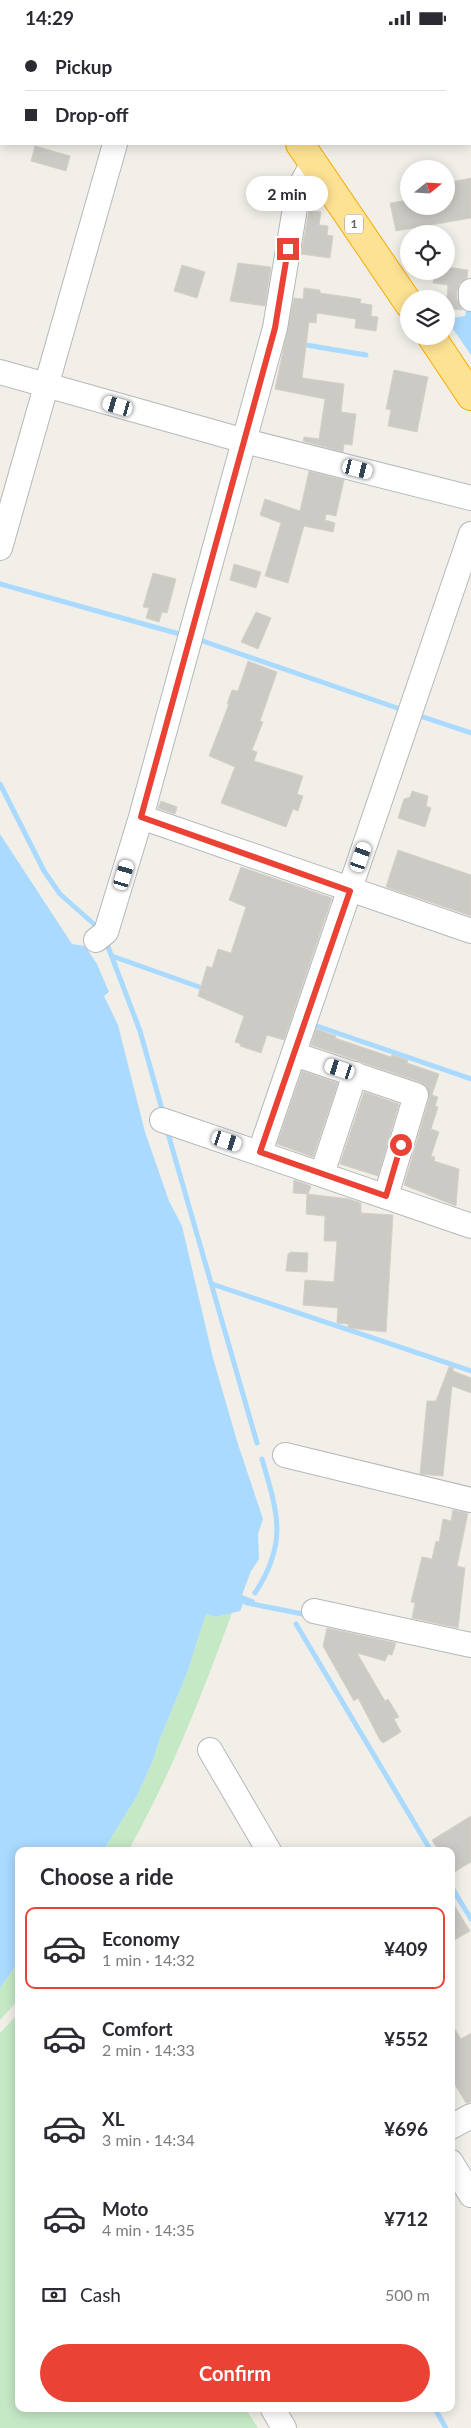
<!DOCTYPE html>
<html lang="en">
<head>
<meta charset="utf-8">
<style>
	:root { --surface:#fff; --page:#f2f2f3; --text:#2b2b33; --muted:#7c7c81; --line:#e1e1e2; --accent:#ea4335 }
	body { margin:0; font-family:Lato,sans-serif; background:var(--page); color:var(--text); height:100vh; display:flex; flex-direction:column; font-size:19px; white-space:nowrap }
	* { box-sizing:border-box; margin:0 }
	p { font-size:16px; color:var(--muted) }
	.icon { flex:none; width:28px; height:28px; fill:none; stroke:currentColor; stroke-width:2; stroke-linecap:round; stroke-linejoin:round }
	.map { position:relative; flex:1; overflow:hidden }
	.sheet { position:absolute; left:15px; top:1812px; width:440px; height:565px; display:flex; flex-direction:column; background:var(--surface); border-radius:10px; box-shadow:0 2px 12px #0003 }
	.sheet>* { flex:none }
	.top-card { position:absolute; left:0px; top:0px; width:471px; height:110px; box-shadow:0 2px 12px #0003; display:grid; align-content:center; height:110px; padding:0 25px; background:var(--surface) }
	.needle { width:32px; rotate:72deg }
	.fabs { position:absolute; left:400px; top:125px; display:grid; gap:10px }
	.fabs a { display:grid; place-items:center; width:55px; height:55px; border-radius:50%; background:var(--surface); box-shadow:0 2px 12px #0003; font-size:25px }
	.end { position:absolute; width:22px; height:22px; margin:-11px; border:6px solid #ea4335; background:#fff; box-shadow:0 0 0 2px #fff }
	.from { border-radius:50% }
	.bubble { position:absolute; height:35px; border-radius:18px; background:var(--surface); box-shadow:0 2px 12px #0003; font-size:16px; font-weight:700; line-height:35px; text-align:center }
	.car { position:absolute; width:15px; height:30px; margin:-15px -8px; border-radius:6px; box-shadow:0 0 4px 1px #0007; background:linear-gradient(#fff 24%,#345 0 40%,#fff 0 76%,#345 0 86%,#fff 0) }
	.top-card b { display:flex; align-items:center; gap:18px; height:48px; font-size:19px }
	.top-card b+b { border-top:1px solid var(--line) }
	.top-card i { width:12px; height:12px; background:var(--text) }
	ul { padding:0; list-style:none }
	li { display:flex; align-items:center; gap:15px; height:82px; margin:0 10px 8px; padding:0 15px; border:2px solid transparent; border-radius:10px }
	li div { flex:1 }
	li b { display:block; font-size:19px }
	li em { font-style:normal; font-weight:700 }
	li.selected { border-color:var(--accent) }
	li>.icon { width:45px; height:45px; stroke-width:1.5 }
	h2 { padding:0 25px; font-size:22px; line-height:60px }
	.pay { display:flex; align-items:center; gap:12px; height:55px; padding:0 25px; font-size:19px }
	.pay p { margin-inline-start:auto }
	.action { display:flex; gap:10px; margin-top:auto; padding:10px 25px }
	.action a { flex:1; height:58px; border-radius:30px; background:var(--accent); color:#fff; font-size:20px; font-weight:700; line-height:58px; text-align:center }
	.status { display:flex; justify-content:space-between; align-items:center; height:35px; padding:0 25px; background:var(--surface); direction:ltr }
	.status svg { height:14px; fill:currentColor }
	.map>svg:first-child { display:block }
	.green { fill:#c5e8c5 }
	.water { fill:#aadaff }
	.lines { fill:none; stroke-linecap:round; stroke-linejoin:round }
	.stream { stroke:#aadaff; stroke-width:5 }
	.building { fill:#cccac5; stroke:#d6d1c6 }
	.minor-casing { stroke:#b5b8bc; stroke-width:26 }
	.highway-casing { stroke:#f9ab00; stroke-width:30 }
	.minor { stroke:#fff; stroke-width:24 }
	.highway { stroke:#fde293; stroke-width:28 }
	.route { stroke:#ea4335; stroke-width:6 }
	.labels { text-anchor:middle; stroke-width:5; stroke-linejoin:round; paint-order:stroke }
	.shield { fill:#fff; stroke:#8f9295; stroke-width:1 }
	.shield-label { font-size:12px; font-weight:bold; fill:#5f6368 }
</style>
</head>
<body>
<div class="status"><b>14:29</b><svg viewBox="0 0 49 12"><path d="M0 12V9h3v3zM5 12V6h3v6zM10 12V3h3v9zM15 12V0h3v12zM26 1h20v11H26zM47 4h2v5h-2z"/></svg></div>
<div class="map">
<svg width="471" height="2393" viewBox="0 0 471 2393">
	<rect width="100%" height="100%" fill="#f1efe8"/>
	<path class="green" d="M 232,1578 C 202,1659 171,1740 128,1816 L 103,1816 L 137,1761 L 154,1723 L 159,1706 L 187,1638 L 206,1579 L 216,1582 Z
		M 19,1926 L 19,1964 L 0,1985 L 0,1953 Z
		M 19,1978 L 19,2374 L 246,2374 L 258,2393 L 0,2393 L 0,1998 Z"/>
	<path class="water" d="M 467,271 L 471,272 L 471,320 L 446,284 L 465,281 Z
		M 0,799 L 72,909 L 85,911 L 97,929 L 109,957 L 104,961 L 118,990 L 145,1097 L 169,1166 L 182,1191 L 213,1323 L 237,1406 L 263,1484 L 258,1499 L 259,1524 L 251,1536 L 242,1560 L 255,1565 L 253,1570 L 243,1569 L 240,1576 L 216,1582 L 206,1579 L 187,1638 L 159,1706 L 154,1723 L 137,1761 L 103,1816 L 19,1816 L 19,1926 L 0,1953 Z"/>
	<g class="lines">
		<path class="stream" d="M 108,0 L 108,1
			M 300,309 L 366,320
			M 0,549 L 183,600
			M 197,604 L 400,674
			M 417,680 L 471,698
			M 0,749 L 44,836 L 60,859 L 95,890
			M 107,909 L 140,996 L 163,1078
			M 112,921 L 205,954
			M 311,989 L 471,1044
			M 167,1095 L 257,1408
			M 212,1249 L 471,1336
			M 255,1558 C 288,1508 278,1479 262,1424
			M 247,1568 L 308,1580
			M 296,1589 L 431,1816
			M 451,1851 L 471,1884
			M 435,2374 L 446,2393"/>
	</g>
	<path class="building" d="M 35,111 L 70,121 L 66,136 L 31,126 Z
		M 471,143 L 471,183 L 396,196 L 390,168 L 409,165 L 409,171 L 446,171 L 446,148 Z
		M 309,175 L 321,177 L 319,190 L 328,191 L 327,200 L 333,201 L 330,223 L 301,219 Z
		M 238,228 L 271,232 L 265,271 L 230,266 Z
		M 182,230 L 205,237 L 197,263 L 174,256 Z
		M 446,232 L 468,235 L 467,243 L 459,249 L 457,256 L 457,264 L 462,275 L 446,273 L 448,250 L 433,248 L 435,236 L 446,236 Z
		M 304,253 L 320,255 L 320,258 L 361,264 L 360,268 L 372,270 L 371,281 L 378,282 L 376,296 L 355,293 L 356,284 L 317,278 L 316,288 L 309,287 L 302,343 L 344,349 L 341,377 L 356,379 L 352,410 L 344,409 L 343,417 L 303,406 L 304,402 L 319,404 L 325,364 L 275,354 L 294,263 L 303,264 Z
		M 394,335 L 428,342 L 417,397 L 388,391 L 391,375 L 386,374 Z
		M 309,436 L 344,445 L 336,481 L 326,479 L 325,485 L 335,488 L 333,497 L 304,491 L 288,548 L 265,541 L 281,488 L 260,480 L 265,464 L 300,476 Z
		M 234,529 L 261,537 L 256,553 L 230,545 Z
		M 153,538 L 176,544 L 167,578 L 162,577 L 159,587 L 146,583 L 149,573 L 143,572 Z
		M 256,577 L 271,583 L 258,614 L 241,607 Z
		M 248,626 L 277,637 L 260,686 L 263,687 L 252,715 L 257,717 L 254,726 L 303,741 L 297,759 L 303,761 L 298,776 L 293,774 L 286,792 L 221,768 L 235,732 L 209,721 L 229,669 L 227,669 L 232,655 L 238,656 Z
		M 412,756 L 428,761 L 426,771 L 431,773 L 425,792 L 398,783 L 404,764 L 410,762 Z
		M 161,766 L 177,772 L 175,779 L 158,773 Z
		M 398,815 L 471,840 L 471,881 L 386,852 Z
		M 241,832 L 332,863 L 284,1005 L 267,1000 L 261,1018 L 240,1011 L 241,1009 L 235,1007 L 244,981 L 198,961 L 207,931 L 212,933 L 218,914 L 231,918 L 246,872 L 229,865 Z
		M 316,994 L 336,1001 L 335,1003 L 391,1022 L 392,1020 L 408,1025 L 407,1028 L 439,1039 L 432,1060 L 438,1062 L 435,1071 L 438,1072 L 431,1094 L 439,1097 L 431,1121 L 435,1122 L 434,1126 L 459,1134 L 456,1171 L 404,1150 L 429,1064 L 426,1051 L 420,1047 L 311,1010 Z
		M 302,1036 L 338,1048 L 313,1122 L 277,1109 Z
		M 364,1057 L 399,1069 L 378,1141 L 340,1129 Z
		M 294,1145 L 311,1151 L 308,1159 L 293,1158 Z
		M 307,1159 L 349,1164 L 361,1168 L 361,1178 L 393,1180 L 386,1297 L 348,1293 L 348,1289 L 337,1288 L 338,1273 L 303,1270 L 305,1245 L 334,1247 L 337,1206 L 324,1206 L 325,1181 L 306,1179 Z
		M 291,1217 L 308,1218 L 307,1237 L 286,1236 L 288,1219 Z
		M 449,1332 L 453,1332 L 453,1336 L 471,1343 L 471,1358 L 452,1351 L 443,1441 L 420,1439 L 427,1366 L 436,1366 Z
		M 453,1475 L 468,1478 L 457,1531 L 465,1533 L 458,1593 L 412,1583 L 415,1568 L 411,1567 L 422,1522 L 432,1524 L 436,1506 L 439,1507 L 443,1484 L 451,1486 Z
		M 327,1593 L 396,1608 L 392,1620 L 388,1619 L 385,1626 L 357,1618 L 385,1666 L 388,1664 L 399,1682 L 394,1684 L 401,1697 L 383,1708 L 380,1705 L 358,1663 L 354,1666 L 323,1611 Z
		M 471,1781 L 471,1827 L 451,1839 L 451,1816 L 439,1816 L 432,1805 Z
		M 451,1865 L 470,1896 L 451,1907 Z
		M 451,1988 L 461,2004 L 471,1998 L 471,2067 L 466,2068 L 451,2043 Z"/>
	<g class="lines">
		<defs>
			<path id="minor" d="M 413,1 L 414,0
				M 0,14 L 1,15
				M 470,82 L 471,82
				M 471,256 L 471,264
				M 0,337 L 245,406 L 471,463
				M 0,513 L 115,109
				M 141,782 L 471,896
				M 96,905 L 106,897 L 141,782 L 275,293 L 298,155 L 313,128
				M 294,1019 L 416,1060 L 386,1161
				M 162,1085 L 471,1191
				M 260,1117 L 471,499
				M 322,1139 L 355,1039
				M 285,1420 L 471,1465
				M 314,1576 L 471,1610
				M 210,1715 L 269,1816
				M 451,2092 L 471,2081
				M 451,2127 L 471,2160
				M 273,2374 L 284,2393"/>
			<path id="highway" d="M 226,0 L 227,1
				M 300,109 L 409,269
				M 431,301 L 471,361"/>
		</defs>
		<use href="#minor" class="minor-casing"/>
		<use href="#highway" class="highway-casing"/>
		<use href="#minor" class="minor"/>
		<use href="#highway" class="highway"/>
	</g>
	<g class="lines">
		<path class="route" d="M 288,214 L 275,293 L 141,782 L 350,856 L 260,1117 L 386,1161 L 401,1110"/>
	</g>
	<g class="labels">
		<rect class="shield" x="345" y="179.5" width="18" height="19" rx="4"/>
		<g class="shield-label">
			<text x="354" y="193">1</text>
		</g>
	</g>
</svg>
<div class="fabs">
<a><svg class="needle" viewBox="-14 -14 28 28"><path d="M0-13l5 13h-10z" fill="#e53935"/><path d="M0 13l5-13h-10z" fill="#7c7c81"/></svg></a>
<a><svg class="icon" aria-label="locate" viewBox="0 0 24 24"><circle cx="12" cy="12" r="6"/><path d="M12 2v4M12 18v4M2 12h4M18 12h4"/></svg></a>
<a><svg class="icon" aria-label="layers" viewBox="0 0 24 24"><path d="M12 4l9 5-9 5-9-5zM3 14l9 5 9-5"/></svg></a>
</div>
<i class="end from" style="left:401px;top:1110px"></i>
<i class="end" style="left:288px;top:214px"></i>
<div class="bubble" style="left:246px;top:141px;width:82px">2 min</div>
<i class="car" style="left:118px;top:371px;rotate:286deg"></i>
<i class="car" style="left:358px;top:434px;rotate:104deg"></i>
<i class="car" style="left:361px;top:822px;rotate:19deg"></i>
<i class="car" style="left:124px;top:840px;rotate:17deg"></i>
<i class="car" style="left:340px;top:1034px;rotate:288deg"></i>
<i class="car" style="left:227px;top:1106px;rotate:108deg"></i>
<div class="top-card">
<b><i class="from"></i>Pickup</b>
<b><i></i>Drop-off</b>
</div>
<section class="sheet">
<h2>Choose a ride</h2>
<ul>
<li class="selected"><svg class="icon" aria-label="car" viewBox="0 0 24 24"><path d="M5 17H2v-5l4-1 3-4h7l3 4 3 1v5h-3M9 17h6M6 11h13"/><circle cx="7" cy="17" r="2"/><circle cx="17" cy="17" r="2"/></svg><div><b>Economy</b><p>1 min · 14:32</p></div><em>¥409</em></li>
<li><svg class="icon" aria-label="car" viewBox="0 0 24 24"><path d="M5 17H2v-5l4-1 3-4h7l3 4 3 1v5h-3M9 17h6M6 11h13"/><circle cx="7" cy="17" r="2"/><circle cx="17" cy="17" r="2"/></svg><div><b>Comfort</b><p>2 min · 14:33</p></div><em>¥552</em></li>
<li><svg class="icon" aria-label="car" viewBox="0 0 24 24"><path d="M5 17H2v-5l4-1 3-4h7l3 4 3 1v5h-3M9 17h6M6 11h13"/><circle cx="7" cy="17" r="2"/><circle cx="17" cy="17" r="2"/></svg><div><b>XL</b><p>3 min · 14:34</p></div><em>¥696</em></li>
<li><svg class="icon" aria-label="car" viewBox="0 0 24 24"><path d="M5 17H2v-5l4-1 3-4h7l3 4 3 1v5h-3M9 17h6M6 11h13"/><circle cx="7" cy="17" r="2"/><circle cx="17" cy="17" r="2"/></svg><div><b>Moto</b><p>4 min · 14:35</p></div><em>¥712</em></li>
</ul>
<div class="pay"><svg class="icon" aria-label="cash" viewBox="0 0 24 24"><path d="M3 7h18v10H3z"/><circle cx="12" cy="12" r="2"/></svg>Cash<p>500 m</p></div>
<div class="action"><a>Confirm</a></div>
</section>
</div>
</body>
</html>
